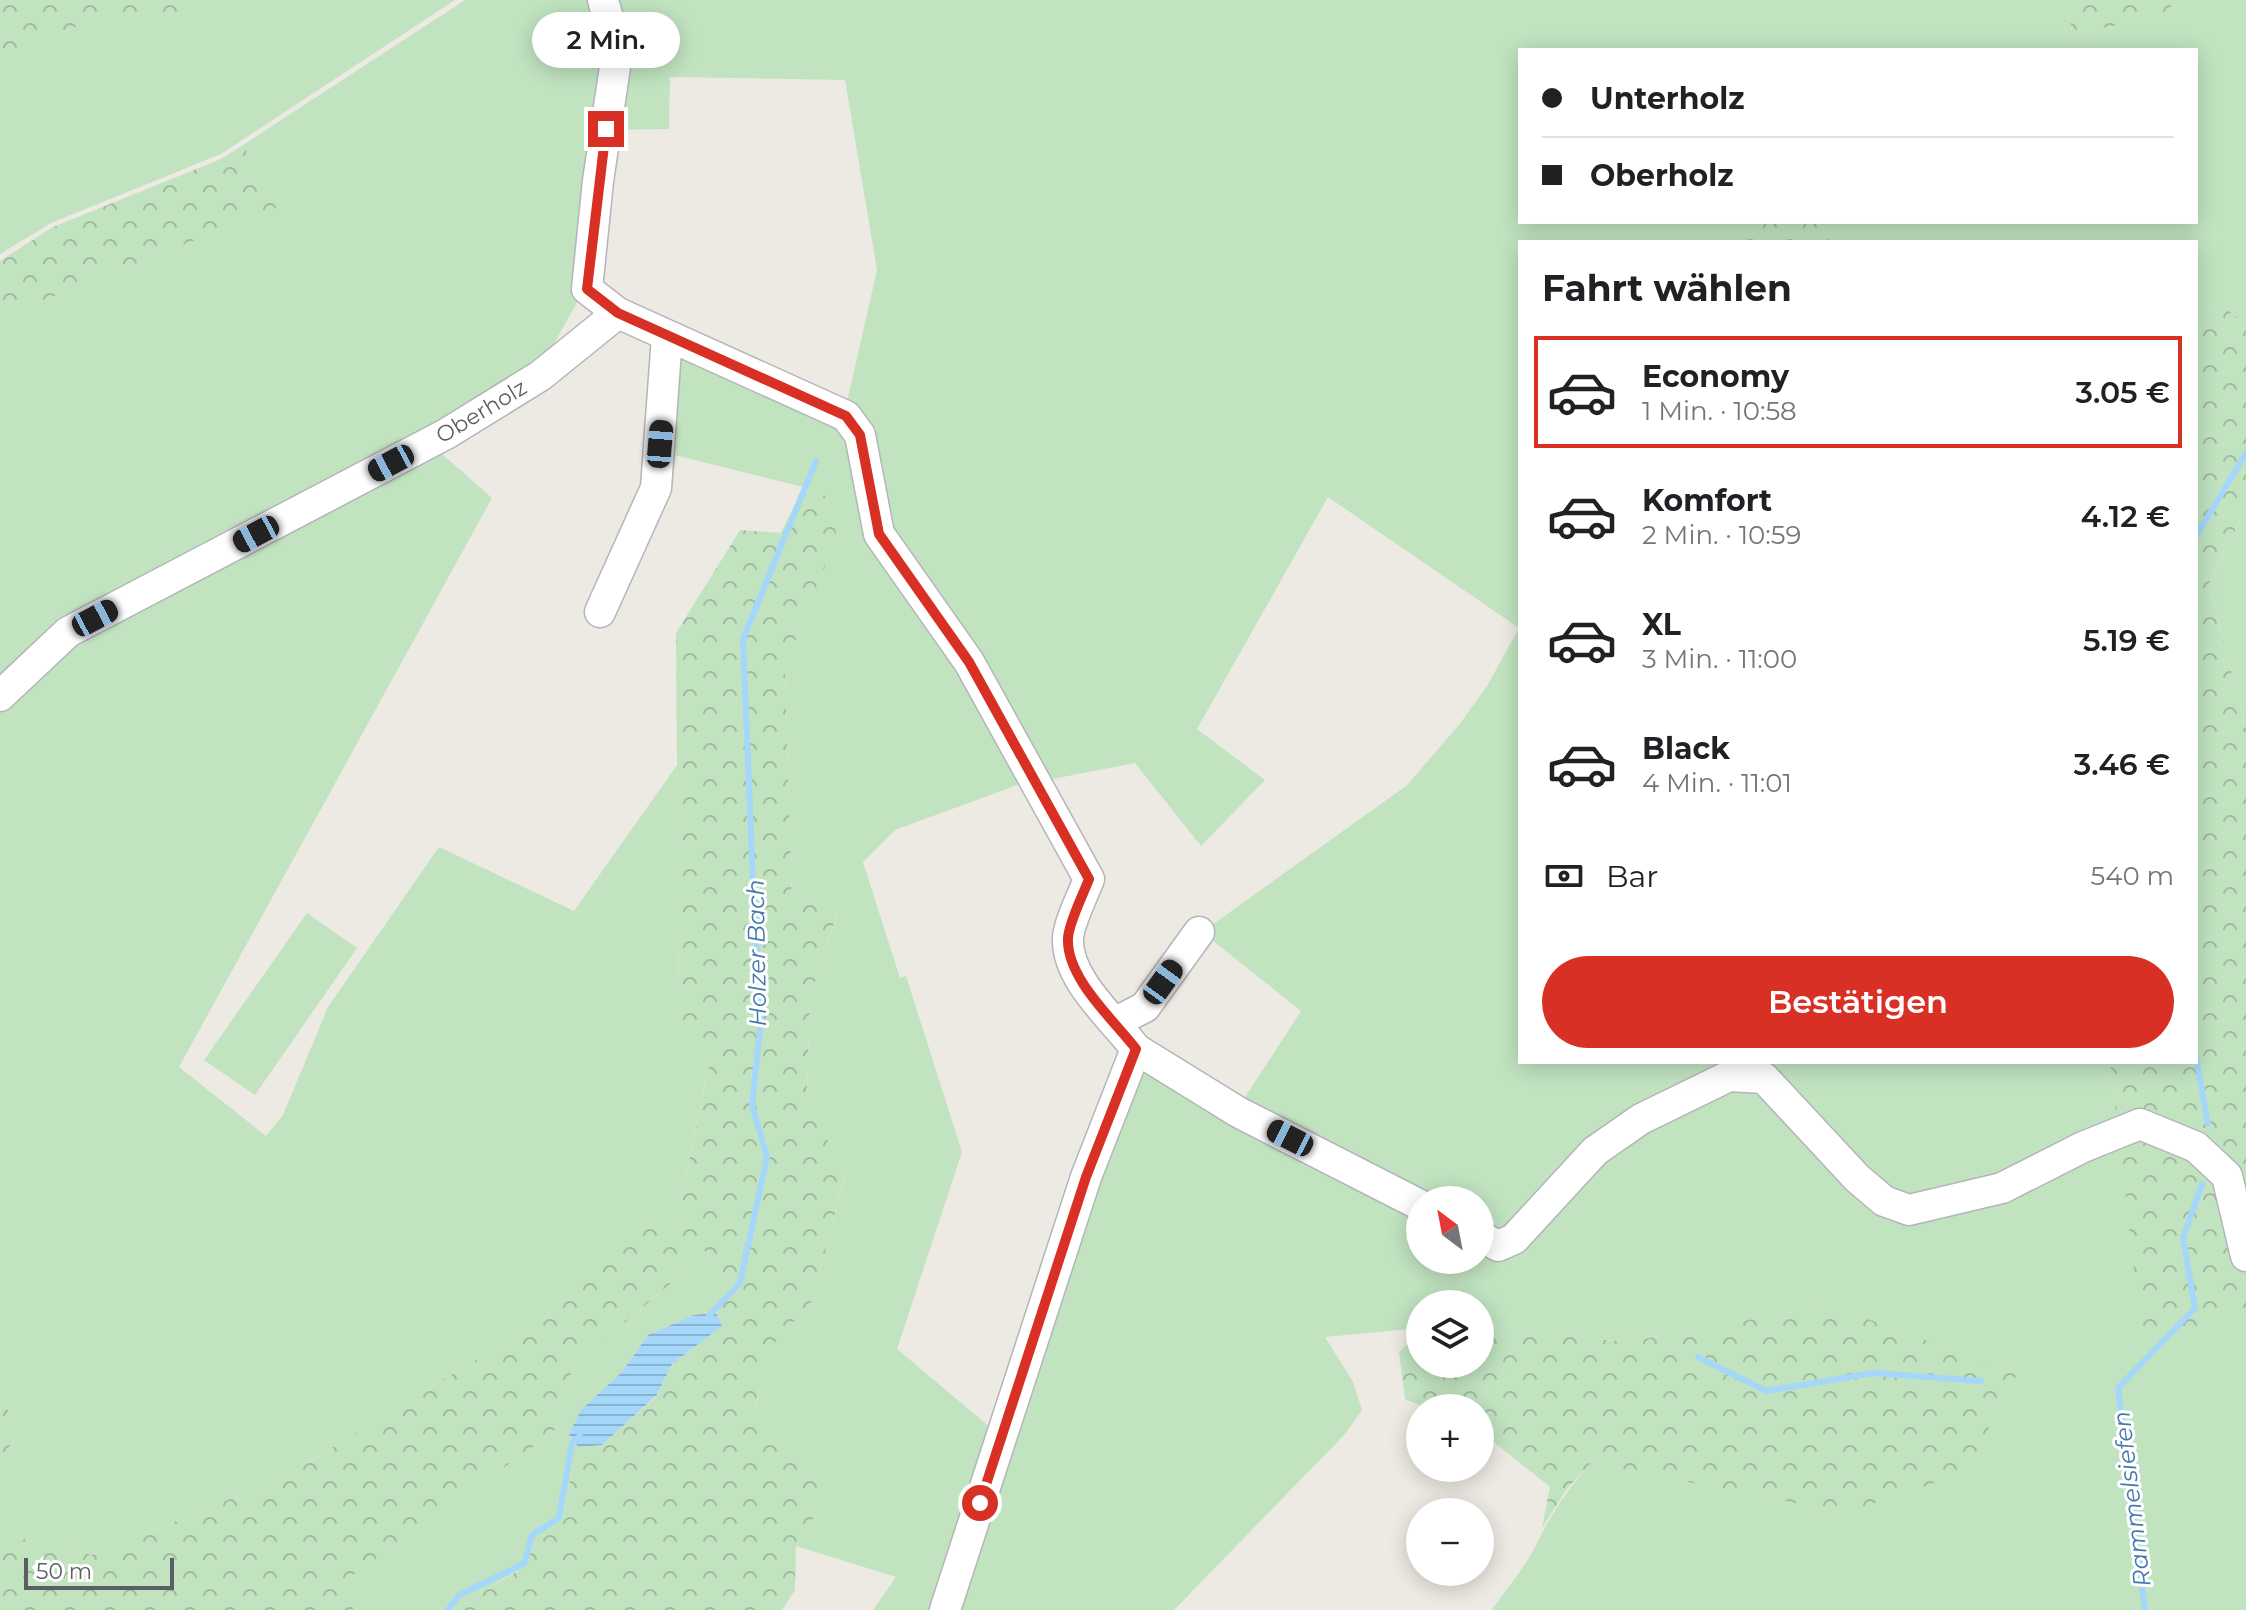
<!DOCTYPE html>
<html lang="de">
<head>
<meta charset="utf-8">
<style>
	:root { --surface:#fff; --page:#f2f2f2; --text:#202124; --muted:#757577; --line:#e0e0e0; --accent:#d93025 }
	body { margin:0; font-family:Montserrat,sans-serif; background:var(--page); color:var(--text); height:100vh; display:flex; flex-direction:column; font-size:30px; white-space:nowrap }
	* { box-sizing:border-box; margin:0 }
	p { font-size:26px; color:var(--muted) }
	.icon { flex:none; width:44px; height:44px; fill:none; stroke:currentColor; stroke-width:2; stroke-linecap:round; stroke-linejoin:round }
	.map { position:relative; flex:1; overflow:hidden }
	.side { position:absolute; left:1518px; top:240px; width:680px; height:824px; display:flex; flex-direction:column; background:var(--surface); border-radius:0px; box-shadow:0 4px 20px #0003 }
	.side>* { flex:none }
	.top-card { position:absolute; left:1518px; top:48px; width:680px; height:176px; border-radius:0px; box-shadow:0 4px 20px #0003; display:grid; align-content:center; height:176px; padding:0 24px; background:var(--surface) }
	.needle { width:52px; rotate:328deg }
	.tools { position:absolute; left:1406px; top:1186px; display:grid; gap:16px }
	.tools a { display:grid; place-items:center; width:88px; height:88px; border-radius:50%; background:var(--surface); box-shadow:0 4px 20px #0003; font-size:40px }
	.scale { position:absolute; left:24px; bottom:20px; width:150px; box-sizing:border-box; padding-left:8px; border:4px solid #5b5e63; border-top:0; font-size:22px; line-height:28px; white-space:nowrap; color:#5b5e63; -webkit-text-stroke:6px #fff; paint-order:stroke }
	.end { position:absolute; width:36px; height:36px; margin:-18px; border:10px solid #d93025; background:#fff; box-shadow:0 0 0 4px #fff }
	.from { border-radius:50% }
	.bubble { position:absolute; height:56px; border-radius:28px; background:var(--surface); box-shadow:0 4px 20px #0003; font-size:26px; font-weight:600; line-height:56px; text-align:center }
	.car { position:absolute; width:24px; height:48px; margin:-24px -12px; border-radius:10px; box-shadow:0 0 6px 2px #0007; background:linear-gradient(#222 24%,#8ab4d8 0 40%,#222 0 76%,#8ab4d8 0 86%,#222 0) }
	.top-card b { display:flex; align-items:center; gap:28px; height:76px; font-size:30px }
	.top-card b+b { border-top:2px solid var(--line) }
	.top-card i { width:20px; height:20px; background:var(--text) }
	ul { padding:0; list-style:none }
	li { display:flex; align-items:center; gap:24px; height:112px; margin:0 16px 12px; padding:0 8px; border:4px solid transparent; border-radius:0px }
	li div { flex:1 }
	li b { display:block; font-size:30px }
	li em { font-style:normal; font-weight:600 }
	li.active { border-color:var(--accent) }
	li>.icon { width:72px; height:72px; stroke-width:1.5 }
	h2 { padding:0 24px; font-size:36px; line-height:96px }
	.pay { display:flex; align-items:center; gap:20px; height:88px; padding:0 24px; font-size:30px }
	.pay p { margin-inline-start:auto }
	.primary-button { display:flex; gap:16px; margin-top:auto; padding:16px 24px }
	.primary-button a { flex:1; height:92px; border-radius:48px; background:var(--accent); color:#fff; font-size:32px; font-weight:600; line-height:92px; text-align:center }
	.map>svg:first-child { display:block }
	.green { fill:#c1e3c0 }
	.forest { fill:url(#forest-crowns) }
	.water { fill:url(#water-rules) }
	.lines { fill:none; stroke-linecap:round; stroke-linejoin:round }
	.stream { stroke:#a5d7fb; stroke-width:6 }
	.minor-casing { stroke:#b3b5b9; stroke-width:33 }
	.minor { stroke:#fff; stroke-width:30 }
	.route { stroke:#d93025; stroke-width:10 }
	.labels { text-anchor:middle; stroke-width:6; stroke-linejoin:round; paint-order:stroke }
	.street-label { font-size:22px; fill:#5b5e63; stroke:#fff }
	.water-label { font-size:24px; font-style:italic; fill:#4378ac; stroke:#fff }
</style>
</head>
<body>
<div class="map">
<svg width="2246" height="1610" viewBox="0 0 2246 1610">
	<defs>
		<pattern id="forest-crowns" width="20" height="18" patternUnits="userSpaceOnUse" patternTransform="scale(2)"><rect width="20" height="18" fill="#c1e3c0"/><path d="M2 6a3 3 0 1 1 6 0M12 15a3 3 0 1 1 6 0" fill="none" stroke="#a0bba0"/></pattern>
		<pattern id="water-rules" width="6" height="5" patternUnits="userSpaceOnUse" patternTransform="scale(2)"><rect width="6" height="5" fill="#a5d7fb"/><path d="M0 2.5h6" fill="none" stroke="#89b2cf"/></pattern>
	</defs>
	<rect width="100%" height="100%" fill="#edeae3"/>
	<path class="green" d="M 212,0 L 455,0 L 221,154 L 51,223 L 0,254 L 0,65 L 93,18 L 171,24 Z
		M 465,0 L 599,0 L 612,44 L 585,288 L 545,360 L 0,679 L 0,318 L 279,206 L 243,145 Z
		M 608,0 L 2067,0 L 2072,34 L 2171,14 L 2171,0 L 2246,0 L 2246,326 L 2220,303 L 2196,324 L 2196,242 L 1831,242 L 1818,222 L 2196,222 L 2196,50 L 1520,50 L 1520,222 L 1766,222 L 1745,242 L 1520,242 L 1520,1062 L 2110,1062 L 2118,1130 L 1910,1207 L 1767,1076 L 1641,1115 L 1513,1235 L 1480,1234 L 1480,1200 L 1420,1200 L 1238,1108 L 1301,1011 L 1202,932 L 1406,786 L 1459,725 L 1487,686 L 1519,628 L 1328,497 L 1197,729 L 1265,780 L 1201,846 L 1135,763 L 1037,782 L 881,531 L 845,411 L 877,270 L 845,80 L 670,77 L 669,129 L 608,130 Z
		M 669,339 L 844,419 L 876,535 L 1031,780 L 895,830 L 863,862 L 900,978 L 906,976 L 962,1152 L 897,1349 L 997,1433 L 939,1610 L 873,1610 L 896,1577 L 796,1546 L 831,1489 L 754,1415 L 769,1348 L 813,1300 L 845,1175 L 807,1100 L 810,998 L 839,909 L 812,904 L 792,907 L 785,666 L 837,536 L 826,496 L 803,487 L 662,452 Z
		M 434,447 L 492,498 L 179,1067 L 266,1136 L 283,1115 L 328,1007 L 439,847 L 574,911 L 677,765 L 679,1030 L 710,1060 L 675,1229 L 642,1218 L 544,1318 L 284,1477 L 92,1555 L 16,1537 L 0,1529 L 0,1460 L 14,1440 L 0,1371 L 0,692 L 71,635 Z
		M 2246,509 L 2246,729 L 2209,583 Z
		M 307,913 L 357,948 L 255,1095 L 204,1060 Z
		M 1137,1053 L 1420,1209 L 1420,1260 L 1480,1260 L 1480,1240 L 1495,1248 L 1642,1121 L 1763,1081 L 1908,1213 L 2119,1136 L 2142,1341 L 2246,1314 L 2246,1610 L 1492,1610 C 1506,1589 1524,1569 1535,1547 C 1551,1514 1566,1491 1591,1463 L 1846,1513 L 1830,1305 L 1627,1342 L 1480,1328 L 1480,1304 L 1420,1304 L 1420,1328 L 1325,1337 L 1353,1382 L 1362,1410 L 1345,1434 L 1174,1610 L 951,1610 Z
		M 699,1244 L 735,1287 L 716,1313 L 694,1315 L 648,1335 L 622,1372 L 581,1411 L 569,1434 L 578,1447 L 561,1521 L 535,1540 L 526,1565 L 466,1602 L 459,1610 L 352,1610 L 348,1578 L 554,1432 L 573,1367 L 678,1277 Z"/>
	<path class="forest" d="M 0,0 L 212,0 L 171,24 L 93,18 L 0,65 Z
		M 2067,0 L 2171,0 L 2171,15 L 2072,34 Z
		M 243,145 L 280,206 L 0,318 L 0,261 L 53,227 L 221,159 Z
		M 1766,222 L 1818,222 L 1831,242 L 1745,242 Z
		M 2220,303 L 2246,326 L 2246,509 L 2209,583 L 2246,729 L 2246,1314 L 2142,1342 L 2110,1062 L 2196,1062 L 2196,324 Z
		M 803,487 L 826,496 L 837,536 L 785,666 L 792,906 L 812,904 L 839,908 L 810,998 L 807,1100 L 845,1174 L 813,1300 L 769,1349 L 754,1414 L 831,1489 L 796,1546 L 795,1590 L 782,1610 L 459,1610 L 466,1602 L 526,1566 L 535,1540 L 561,1521 L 578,1447 L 602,1445 L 657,1396 L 672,1364 L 722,1326 L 716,1313 L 735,1287 L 699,1244 L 678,1277 L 573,1367 L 554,1432 L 349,1578 L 359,1600 L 352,1610 L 0,1610 L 0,1529 L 16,1537 L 92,1555 L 284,1477 L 544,1318 L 642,1217 L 675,1229 L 710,1061 L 679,1031 L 676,633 L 740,530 L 781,533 Z
		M 1830,1305 L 2017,1374 L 1966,1472 L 1846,1513 L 1591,1463 L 1566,1490 L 1542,1528 L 1550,1487 L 1480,1431 L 1480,1408 L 1427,1408 L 1405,1399 L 1399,1352 L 1420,1332 L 1420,1364 L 1480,1364 L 1480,1328 L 1627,1342 Z
		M 0,1371 L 14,1440 L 0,1460 Z"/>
	<path class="water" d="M 716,1313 L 722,1326 L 672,1364 L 657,1395 L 602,1445 L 578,1447 L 569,1434 L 581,1410 L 622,1372 L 648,1335 L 694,1315 Z"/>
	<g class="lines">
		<path class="stream" d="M 2196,536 L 2246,453
			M 2196,1057 L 2208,1124
			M 708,1317 L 740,1283 L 767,1157 L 752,1106 L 762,1009 L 755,930 L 743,639 L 816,461
			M 1698,1357 L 1766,1391 L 1873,1373 L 1981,1381
			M 448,1610 L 459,1595 L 524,1564 L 532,1535 L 559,1518 L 572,1443 L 580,1436
			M 2145,1610 L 2118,1388 L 2195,1308 L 2183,1238 L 2202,1184"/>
		<defs>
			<path id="minor" d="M 603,0 L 615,44 L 615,67 L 598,181 L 587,289 L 618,313 L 846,416 L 860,435 L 879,534 L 969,662 L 1089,879 C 1083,895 1069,922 1068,938 C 1066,979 1113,1018 1136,1049 L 1086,1177 L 945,1610
				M 600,612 L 656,488 L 667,336
				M 0,696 L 68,632 L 446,434 L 540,376 L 618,313
				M 1116,1022 L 1145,1007 L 1199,932
				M 1136,1049 L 1238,1112 L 1420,1205
				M 1480,1236 L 1498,1246 L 1514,1239 L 1595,1151 L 1641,1119 L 1729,1076 L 1764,1078 L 1857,1178 L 1884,1201 L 1909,1210 L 2002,1188 L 2083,1147 L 2140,1124 L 2196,1147 L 2227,1176 L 2246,1256"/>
		</defs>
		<use href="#minor" class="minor-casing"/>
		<use href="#minor" class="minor"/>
	</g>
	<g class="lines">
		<path class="route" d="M 606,129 L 587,289 L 618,313 L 846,416 L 860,435 L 879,534 L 969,662 L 1089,879 C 1083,895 1069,922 1068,938 C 1066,978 1113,1019 1136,1049 L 1086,1177 L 980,1503"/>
	</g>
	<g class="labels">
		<g class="street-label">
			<text transform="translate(481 411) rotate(-31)" y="8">Oberholz</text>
		</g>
		<g class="water-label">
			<text transform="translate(757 953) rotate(-91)" y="8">Holzer Bach</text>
			<text transform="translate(2132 1499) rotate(-97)" y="8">Rammelsiefen</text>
		</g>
	</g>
</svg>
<div class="tools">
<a><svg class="needle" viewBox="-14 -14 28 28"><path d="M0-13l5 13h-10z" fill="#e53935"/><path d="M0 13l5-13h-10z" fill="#757577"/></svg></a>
<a><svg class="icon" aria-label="layers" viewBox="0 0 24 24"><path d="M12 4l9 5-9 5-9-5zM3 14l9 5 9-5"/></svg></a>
<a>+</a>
<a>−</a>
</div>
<div class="scale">50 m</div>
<i class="end from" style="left:980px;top:1503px"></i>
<i class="end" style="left:606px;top:129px"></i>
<div class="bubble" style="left:532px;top:12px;width:148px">2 Min.</div>
<i class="car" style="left:660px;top:444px;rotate:5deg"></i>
<i class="car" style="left:391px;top:463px;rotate:242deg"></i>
<i class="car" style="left:256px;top:534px;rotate:242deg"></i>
<i class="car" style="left:95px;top:618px;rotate:62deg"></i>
<i class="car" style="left:1163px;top:982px;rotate:36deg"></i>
<i class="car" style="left:1290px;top:1138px;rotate:297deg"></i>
<div class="top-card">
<b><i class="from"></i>Unterholz</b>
<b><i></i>Oberholz</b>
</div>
<section class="side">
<h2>Fahrt wählen</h2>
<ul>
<li class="active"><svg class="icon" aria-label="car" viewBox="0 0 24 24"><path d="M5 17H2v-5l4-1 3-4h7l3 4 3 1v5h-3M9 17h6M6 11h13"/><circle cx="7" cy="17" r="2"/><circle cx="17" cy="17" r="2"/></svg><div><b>Economy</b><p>1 Min. · 10:58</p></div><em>3.05 €</em></li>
<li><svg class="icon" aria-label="car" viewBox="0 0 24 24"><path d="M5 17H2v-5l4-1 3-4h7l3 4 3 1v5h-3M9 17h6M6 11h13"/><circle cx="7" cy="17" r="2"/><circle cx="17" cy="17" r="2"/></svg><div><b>Komfort</b><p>2 Min. · 10:59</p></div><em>4.12 €</em></li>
<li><svg class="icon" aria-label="car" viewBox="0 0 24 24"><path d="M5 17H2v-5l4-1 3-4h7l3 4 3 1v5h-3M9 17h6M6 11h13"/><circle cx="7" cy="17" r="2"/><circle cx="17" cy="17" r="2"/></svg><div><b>XL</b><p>3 Min. · 11:00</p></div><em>5.19 €</em></li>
<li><svg class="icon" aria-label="car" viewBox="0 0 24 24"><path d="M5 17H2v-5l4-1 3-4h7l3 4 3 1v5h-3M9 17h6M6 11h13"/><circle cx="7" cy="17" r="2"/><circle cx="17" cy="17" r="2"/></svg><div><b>Black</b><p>4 Min. · 11:01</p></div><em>3.46 €</em></li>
</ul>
<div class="pay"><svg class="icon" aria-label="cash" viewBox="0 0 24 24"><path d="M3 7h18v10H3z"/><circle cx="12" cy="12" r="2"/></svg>Bar<p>540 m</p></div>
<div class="primary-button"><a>Bestätigen</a></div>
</section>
</div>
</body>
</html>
